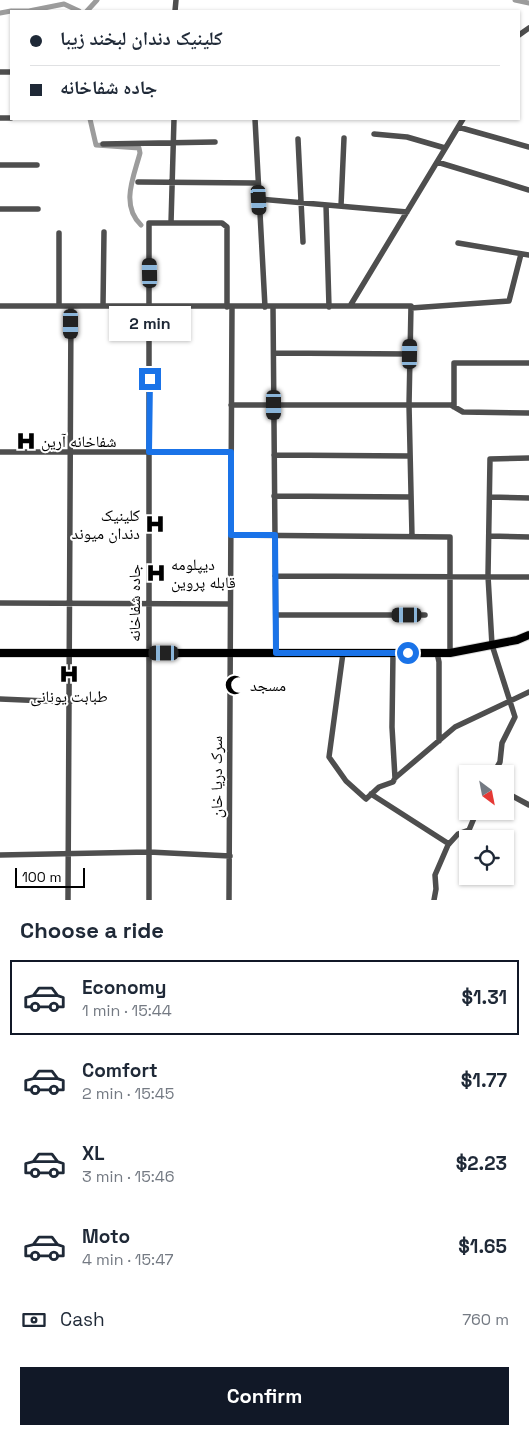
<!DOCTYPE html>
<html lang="en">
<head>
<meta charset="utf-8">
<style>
	:root { --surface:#fff; --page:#f2f2f3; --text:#1f2937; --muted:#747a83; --line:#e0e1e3; --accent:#111827 }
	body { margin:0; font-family:"Space Grotesk","Noto Naskh Arabic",sans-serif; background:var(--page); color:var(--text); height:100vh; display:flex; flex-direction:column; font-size:19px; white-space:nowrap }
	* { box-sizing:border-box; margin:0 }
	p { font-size:16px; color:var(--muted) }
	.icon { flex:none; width:28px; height:28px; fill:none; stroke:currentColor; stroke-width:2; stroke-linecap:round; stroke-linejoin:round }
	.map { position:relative; height:900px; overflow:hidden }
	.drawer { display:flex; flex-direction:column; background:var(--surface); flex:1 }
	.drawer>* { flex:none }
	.hud { position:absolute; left:10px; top:10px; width:510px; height:110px; border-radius:0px; box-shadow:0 1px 4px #0004; display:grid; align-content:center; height:110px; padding:0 20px; background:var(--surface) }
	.needle { width:32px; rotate:148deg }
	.fabs { position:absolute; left:459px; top:765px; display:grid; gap:10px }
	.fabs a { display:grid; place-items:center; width:55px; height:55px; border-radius:0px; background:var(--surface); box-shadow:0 1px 4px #0004; font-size:25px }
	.scale { position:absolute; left:15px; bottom:12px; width:70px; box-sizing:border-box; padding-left:5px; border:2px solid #000; border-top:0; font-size:14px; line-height:18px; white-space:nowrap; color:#000; -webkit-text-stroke:4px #fff; paint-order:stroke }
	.end { position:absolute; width:22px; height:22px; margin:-11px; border:6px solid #1a73e8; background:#fff; box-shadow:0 0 0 2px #fff }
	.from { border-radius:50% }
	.bubble { position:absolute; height:35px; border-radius:0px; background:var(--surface); box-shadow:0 1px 4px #0004; font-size:16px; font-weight:800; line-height:35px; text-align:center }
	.car { position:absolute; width:15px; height:30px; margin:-15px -8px; border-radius:6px; box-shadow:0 0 4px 1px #0007; background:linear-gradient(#222 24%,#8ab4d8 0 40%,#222 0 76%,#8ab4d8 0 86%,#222 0) }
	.hud b { display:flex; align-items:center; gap:18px; height:48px; font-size:19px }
	.hud b+b { border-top:1px solid var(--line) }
	.hud i { width:12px; height:12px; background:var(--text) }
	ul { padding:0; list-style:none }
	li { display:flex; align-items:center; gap:15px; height:75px; margin:0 10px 8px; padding:0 10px; border:2px solid transparent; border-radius:0px }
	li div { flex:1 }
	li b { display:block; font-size:19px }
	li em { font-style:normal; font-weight:800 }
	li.on { border-color:var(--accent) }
	li>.icon { width:45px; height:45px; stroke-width:1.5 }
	h2 { padding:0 20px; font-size:22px; line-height:60px }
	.pay { display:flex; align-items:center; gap:12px; height:55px; padding:0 20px; font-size:19px }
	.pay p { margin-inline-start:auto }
	.action { display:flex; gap:10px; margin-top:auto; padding:10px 20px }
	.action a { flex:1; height:58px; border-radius:0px; background:var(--accent); color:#fff; font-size:20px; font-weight:800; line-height:58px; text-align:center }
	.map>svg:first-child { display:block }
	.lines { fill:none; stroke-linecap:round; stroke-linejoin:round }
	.canal { stroke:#9c9c9c; stroke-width:5 }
	.major-casing { stroke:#dbdbdb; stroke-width:10 }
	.minor { stroke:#4e4e4e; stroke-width:5.5 }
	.major { stroke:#000; stroke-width:8 }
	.route { stroke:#1a73e8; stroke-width:6 }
	.labels { text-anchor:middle; stroke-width:4; stroke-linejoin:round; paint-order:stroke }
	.poi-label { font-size:16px; fill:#000; stroke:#fff; text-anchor:start }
	.street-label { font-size:16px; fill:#000; stroke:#fff }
</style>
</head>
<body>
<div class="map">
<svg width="529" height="900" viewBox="0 0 529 900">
	<rect width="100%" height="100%" fill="#fff"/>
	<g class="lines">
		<path class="canal" d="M 515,0 L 529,3
			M 12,11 L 29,11 L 64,4 L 79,11
			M 87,11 L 97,0
			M 0,13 L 11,11
			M 90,119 L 96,145 L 139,148 L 140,153 C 134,176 120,205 141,225"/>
		<defs>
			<path id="major" d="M 0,653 L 450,653 L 517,640 L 529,635"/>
		</defs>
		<use href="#major" class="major-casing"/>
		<path class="minor" d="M 175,11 L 176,0
			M 519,35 L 529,28
			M 0,72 L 11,72
			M 0,118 L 11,118
			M 255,119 L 265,307
			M 458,127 L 529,147
			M 374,134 L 407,137 L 445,148
			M 298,139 L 303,242
			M 103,144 L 215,142
			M 437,162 L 529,190
			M 0,165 L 37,165
			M 138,182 L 258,183
			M 259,199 L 407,212
			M 326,205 L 329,307
			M 341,206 L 344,138
			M 0,209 L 38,209
			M 171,223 L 174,119
			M 59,233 L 59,306
			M 458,243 L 529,255
			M 0,306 L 350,306 L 463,119
			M 103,306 L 104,232
			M 350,306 L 411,306 L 409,405 L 412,536
			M 273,307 L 276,653
			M 411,308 L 509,301 L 521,254
			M 274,353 L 410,354
			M 231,405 L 451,405 L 463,412 L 529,413
			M 454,407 L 454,363 L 529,363
			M 0,452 L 231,452
			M 274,455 L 410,456
			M 274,496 L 411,497
			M 490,497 L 529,498
			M 231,535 L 450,537 L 450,653
			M 489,536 L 529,537
			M 275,576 L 529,577
			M 0,603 L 230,604
			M 276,615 L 425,615
			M 343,653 L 329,757 L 346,781 L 366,799 L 379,787 L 393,782 L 395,778 L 455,727 L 529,692
			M 393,653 L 392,727 L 395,778
			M 437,653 L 439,662 L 439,741
			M 0,699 L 70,702
			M 493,774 L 500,762 L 502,743 L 515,717 L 492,645 L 488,576 L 490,459 L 529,458
			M 505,792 L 529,805
			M 371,794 L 449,844
			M 0,855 L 149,852 L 230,856
			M 68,900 L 71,306
			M 149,900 L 149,223 L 222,223 L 227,227 L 227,307
			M 229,900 L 232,307
			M 434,900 L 436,889 L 435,875 L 448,845 L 458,834 L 469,830 L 477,811"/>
		<use href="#major" class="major"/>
	</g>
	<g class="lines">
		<path class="route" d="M 150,379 L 149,452 L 231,452 L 231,535 L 275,535 L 276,653 L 408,653"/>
	</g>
	<defs>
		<symbol id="hospital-bare" viewBox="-9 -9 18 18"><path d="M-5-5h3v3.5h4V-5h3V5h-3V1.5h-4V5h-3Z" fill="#000" stroke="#fff" stroke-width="2.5" paint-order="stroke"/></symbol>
		<symbol id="mosque-bare" viewBox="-9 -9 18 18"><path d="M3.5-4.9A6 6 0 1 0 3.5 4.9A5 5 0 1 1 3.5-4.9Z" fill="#000" stroke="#fff" stroke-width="2.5" paint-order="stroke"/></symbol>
	</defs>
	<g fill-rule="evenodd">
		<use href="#hospital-bare" x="12" y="427" width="28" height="28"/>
		<use href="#hospital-bare" x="141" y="510" width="28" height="28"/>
		<use href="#hospital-bare" x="142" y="559" width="28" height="28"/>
		<use href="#hospital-bare" x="55" y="660" width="28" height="28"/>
		<use href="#mosque-bare" x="221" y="671" width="28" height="28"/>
	</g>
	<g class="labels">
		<g class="poi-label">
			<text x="41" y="447">شفاخانه آرین</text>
			<text x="140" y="521" text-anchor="end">کلینیک<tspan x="140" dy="18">دندان میوند</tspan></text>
			<text x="171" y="570">دیپلومه<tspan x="171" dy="18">قابله پروین</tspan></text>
			<text x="250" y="691">مسجد</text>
			<text x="69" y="702" text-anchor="middle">طبابت یونانی</text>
		</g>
		<g class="street-label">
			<text transform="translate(134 603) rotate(-90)" y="6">جاده شفاخانه</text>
			<text transform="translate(216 777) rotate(-90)" y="6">سرک دریا خان</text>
		</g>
	</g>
</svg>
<div class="fabs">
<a><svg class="needle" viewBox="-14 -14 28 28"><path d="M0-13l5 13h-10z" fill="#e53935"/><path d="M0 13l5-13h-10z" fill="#747a83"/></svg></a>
<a><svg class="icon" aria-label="locate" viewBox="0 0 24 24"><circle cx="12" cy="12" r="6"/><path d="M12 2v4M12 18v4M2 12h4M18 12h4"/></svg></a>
</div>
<div class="scale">100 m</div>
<i class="end from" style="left:408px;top:653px"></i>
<i class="end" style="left:150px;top:379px"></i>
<div class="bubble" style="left:109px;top:306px;width:82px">2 min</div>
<i class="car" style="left:259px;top:200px;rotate:177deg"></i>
<i class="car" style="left:150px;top:273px;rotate:359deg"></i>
<i class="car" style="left:71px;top:324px;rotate:180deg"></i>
<i class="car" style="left:410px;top:354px;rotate:1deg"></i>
<i class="car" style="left:274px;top:405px;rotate:180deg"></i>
<i class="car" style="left:407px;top:615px;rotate:270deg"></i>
<i class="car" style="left:164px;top:653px;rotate:270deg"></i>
<div class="hud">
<b><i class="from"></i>کلینیک دندان لبخند زیبا</b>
<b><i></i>جاده شفاخانه</b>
</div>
</div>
<section class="drawer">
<h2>Choose a ride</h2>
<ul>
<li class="on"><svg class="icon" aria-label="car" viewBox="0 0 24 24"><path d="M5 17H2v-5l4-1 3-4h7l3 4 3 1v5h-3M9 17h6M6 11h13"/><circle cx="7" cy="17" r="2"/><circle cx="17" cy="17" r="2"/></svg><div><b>Economy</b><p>1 min · 15:44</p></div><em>$1.31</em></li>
<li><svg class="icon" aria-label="car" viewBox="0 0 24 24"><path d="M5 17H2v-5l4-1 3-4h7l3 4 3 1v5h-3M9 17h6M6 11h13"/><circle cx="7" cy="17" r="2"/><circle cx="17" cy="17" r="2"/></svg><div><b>Comfort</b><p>2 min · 15:45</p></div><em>$1.77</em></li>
<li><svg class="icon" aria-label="car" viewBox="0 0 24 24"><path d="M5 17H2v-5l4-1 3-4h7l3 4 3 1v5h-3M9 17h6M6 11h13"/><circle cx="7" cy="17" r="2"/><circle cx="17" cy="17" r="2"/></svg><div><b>XL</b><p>3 min · 15:46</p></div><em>$2.23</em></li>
<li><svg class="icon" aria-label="car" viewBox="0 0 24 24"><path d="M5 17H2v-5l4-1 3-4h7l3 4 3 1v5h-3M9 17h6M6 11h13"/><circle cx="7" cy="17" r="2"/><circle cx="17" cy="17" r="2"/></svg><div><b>Moto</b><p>4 min · 15:47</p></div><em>$1.65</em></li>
</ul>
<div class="pay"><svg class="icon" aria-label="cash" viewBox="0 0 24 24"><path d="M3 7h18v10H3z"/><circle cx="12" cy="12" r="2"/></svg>Cash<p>760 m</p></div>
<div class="action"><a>Confirm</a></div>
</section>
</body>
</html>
